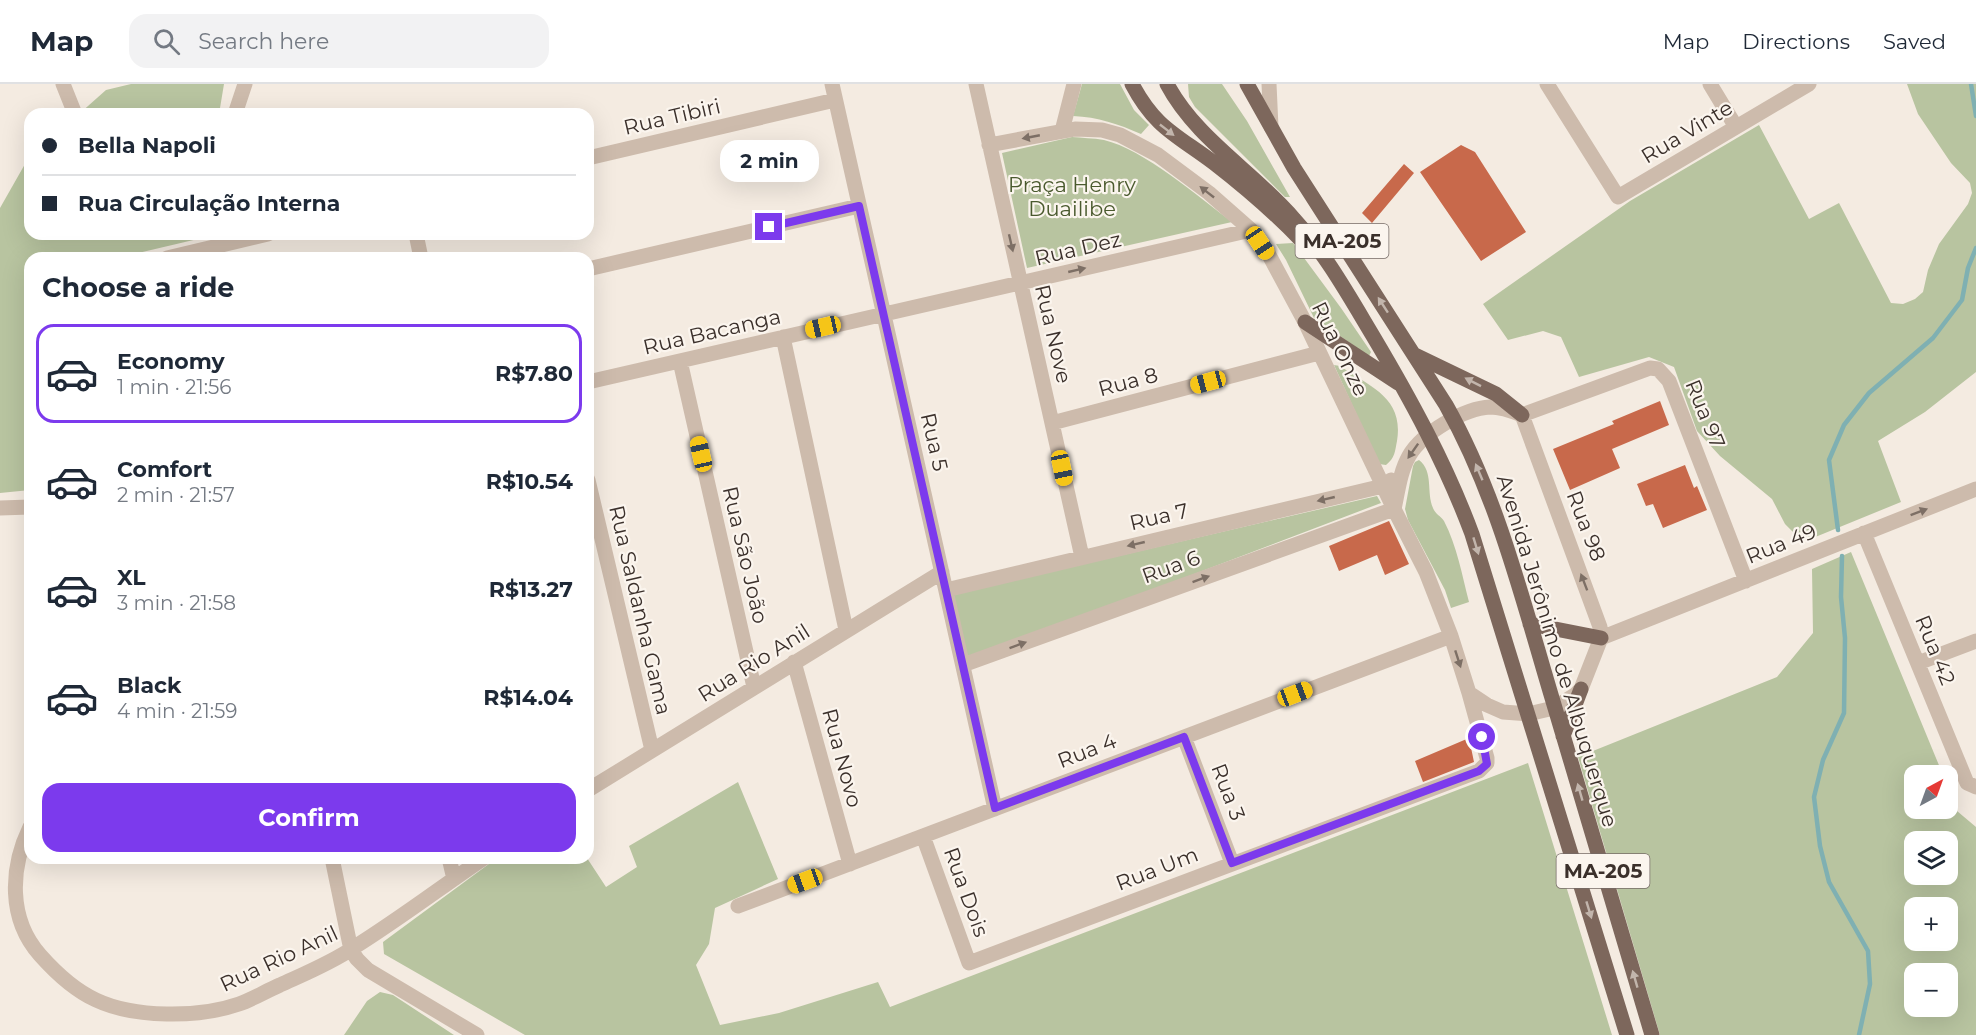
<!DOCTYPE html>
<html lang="en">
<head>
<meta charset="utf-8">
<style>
	:root { --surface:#fff; --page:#f2f2f3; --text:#1f2937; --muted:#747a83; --line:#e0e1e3; --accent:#7c3aed }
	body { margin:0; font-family:Montserrat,sans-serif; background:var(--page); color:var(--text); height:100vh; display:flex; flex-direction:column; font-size:22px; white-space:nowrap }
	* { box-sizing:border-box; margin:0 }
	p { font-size:20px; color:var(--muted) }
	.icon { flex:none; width:33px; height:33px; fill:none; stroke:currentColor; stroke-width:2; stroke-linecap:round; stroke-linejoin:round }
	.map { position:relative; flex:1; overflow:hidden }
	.sheet { position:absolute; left:24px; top:168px; width:570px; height:612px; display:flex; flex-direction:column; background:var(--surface); border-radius:18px; box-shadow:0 6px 24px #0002 }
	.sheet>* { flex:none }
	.banner { position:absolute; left:24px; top:24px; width:570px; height:132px; border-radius:18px; box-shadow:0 6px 24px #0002; display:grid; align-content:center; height:132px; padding:0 18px; background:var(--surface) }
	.needle { width:39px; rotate:41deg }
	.fabs { position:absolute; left:1904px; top:681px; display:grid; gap:12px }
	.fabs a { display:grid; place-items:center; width:54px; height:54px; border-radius:12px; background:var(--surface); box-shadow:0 6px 24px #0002; font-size:30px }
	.end { position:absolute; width:27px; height:27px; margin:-14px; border:8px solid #7c3aed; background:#fff; box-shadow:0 0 0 3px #fff }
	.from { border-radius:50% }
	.bubble { position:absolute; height:42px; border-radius:18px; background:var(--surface); box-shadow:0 6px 24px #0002; font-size:20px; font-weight:700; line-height:42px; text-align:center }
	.car { position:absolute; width:18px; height:36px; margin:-18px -9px; border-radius:8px; box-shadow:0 0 4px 2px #0007; background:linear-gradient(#f5c518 24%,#345 0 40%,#f5c518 0 76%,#345 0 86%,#f5c518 0) }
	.banner b { display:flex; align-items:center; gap:21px; height:57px; font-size:22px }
	.banner b+b { border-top:2px solid var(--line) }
	.banner i { width:15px; height:15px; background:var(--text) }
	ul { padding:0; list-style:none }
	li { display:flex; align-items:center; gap:18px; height:99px; margin:0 12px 9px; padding:0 6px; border:3px solid transparent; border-radius:18px }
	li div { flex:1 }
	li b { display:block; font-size:22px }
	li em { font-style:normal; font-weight:700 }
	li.on { border-color:var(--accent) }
	li>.icon { width:54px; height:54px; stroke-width:1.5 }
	h2 { padding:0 18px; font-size:27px; line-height:72px }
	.primary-button { display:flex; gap:12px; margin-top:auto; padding:12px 18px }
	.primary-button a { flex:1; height:69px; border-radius:18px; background:var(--accent); color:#fff; font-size:24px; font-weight:700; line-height:69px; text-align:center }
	header { display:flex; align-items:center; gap:36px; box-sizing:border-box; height:84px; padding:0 30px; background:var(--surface); border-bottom:2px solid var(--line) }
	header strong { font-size:28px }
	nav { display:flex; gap:33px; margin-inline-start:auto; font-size:21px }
	.search { width:420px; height:54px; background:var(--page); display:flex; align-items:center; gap:15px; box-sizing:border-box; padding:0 21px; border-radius:18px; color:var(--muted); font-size:22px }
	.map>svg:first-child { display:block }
	.green { fill:#b8c4a0; fill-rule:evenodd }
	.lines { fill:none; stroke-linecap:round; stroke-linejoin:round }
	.stream { stroke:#7fb0b2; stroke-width:4.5 }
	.building { fill:#c8694b }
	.minor { stroke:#cdbbac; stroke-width:15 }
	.major { stroke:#7d675c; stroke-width:15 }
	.oneway { fill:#c2b5ac }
	.oneway2 { fill:#7d6f65 }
	.route { stroke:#7c3aed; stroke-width:8 }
	.labels { text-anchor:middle; stroke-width:4.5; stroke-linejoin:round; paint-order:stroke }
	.shield { fill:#fbf5ee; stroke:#756b66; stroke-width:1.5 }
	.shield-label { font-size:20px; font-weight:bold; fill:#3b302b }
	.street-label { font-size:21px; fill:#3b302b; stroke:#fbf5ee }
	.park-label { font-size:21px; fill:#4a5a2e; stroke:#fbf5ee }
</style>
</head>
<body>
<header>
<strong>Map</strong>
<div class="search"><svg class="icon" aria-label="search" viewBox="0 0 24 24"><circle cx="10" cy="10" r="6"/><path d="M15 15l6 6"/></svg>Search here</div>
<nav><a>Map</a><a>Directions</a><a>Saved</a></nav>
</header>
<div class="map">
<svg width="1976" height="951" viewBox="0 0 1976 951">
	<rect width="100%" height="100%" fill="#f4ebe1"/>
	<path class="green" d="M 131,0 L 224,0 L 219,30 L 79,30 L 106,6 Z
		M 1082,0 L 1120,0 L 1134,26 L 1149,41 L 1141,50 C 1118,40 1098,33 1073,32 Z
		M 1188,0 L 1222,0 L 1247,37 L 1290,113 L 1285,113 L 1195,23 L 1189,13 Z
		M 1907,0 L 1976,0 L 1976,288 L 1925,328 L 1878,357 L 1901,418 L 1808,456 L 1795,450 L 1785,440 L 1772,415 L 1720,372 L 1697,347 L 1674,283 L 1649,273 L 1579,293 L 1561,253 L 1543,247 L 1508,256 L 1483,220 L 1630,117 L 1759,41 L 1809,135 L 1839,119 L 1891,219 L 1903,220 L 1915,215 L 1923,208 L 1928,186 L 1939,160 L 1968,120 L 1972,109 L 1970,99 L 1951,79 L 1918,30 Z
		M 1072,53 C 1082,54 1093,54 1104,56 C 1143,65 1199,113 1232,138 L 1027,184 L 1002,69 Z
		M 30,76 L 30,150 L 219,150 L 117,174 L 30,174 L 30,406 L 0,409 L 0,124 L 25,80 Z
		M 1293,159 L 1341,224 L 1371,268 L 1369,272 L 1314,234 L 1286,176 L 1276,160 Z
		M 1334,281 L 1340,282 C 1371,303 1404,314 1397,357 C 1395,367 1395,374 1386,381 L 1379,380 Z
		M 1419,376 C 1434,388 1426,408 1433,424 C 1435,430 1441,432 1444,437 C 1457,462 1462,491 1469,518 L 1451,524 L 1445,506 L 1408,436 L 1405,425 L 1413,382 L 1415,378 Z
		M 1377,412 L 1381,419 L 968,576 L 950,511 Z
		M 1851,468 L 1943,691 L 1914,692 L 1914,724 L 1947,724 L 1947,702 L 1957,727 L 1976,743 L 1976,951 L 1660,951 L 1578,673 L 1777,593 L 1813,549 L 1812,485 ZM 1914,758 L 1947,758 L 1947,790 L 1914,790 ZM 1914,824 L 1947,824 L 1947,856 L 1914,856 ZM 1914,890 L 1947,890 L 1947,922 L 1914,922 Z
		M 1528,679 L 1612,951 L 525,951 L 384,870 L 383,858 L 497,774 L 546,774 L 548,778 L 555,774 L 587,774 L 606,803 L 637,783 L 629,762 L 738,698 L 778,795 L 715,824 L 709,860 L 696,881 L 720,941 L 779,929 L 878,898 L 890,923 Z
		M 380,908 L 393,911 L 454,951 L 344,951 L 367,917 Z"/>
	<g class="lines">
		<path class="stream" d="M 1971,0 L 1976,32
			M 1838,446 L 1829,376 L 1844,341 L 1869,309 L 1933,254 L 1962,216 L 1968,184 L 1976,164
			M 1842,472 L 1841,513 L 1845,554 L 1844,629 L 1823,676 L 1814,713 L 1820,762 L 1829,798 L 1868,867 L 1870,900 L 1859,951"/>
	</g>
	<path class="building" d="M 1461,61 L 1475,68 L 1526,148 L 1481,177 L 1420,88 Z
		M 1404,80 L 1414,89 L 1372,139 L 1362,129 Z
		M 1660,317 L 1669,341 L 1612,365 L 1620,384 L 1570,406 L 1553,365 L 1614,340 L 1612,337 Z
		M 1685,381 L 1694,404 L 1697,402 L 1707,426 L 1663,444 L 1653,420 L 1646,422 L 1637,400 Z
		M 1389,437 L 1409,480 L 1385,491 L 1377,471 L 1339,487 L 1329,462 Z
		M 1469,654 L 1474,678 L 1423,698 L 1415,677 Z"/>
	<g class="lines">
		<path class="minor" d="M 63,0 L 75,30
			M 832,0 L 995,725
			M 976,0 L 1082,473
			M 1269,0 L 1271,43
			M 1547,0 L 1618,113 L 1809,0
			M 1710,0 L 1736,43
			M 235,30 L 245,0
			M 1062,47 L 1074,0
			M 989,61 L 1075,45 L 1102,46 L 1120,51 L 1158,71 L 1209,109 L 1251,146 L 1269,171 L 1305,238 L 1394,425 L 1426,488 L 1451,552 L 1469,609 L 1487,621 L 1503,628 L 1528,630 L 1554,624 L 1575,611 L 1581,605 L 1601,554 L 1600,543 L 1522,331 C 1512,327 1502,323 1490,323 C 1465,324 1422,349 1409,372 C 1400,388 1398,407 1394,425
			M 588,74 L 835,16
			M 416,150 L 421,174
			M 167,174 L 268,150
			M 588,185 L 859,122
			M 783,253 L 846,546
			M 680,277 L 754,603
			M 588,298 L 1251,146
			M 1522,331 L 1650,284 L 1658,285 L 1669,297 L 1746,497
			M 1052,339 L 1319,269
			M 588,396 L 652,666
			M 0,424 L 30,423
			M 1864,449 L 1967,699 L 1976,703
			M 946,506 L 1383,402 L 1391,396
			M 1601,554 L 1976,405
			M 794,578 L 850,780
			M 1918,579 L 1976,557
			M 963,581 L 1394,425
			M 1184,653 L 1232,779
			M 588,706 L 942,488
			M 30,743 C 10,784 8,835 40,871 C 56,889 74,906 96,916 C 134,934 199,934 239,920 C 253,915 266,907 280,901 C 304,890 331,879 353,864 C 398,836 440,804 484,774
			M 923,752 L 969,879 L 1479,687 L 1487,679 L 1487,674 L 1469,609
			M 332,774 L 351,866 L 357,875 L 368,886 L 477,951
			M 449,774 L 454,795
			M 738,822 L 1451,552"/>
		<path class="major" d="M 1132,0 C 1155,44 1177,51 1214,79 C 1245,103 1274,128 1301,156
			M 1167,0 C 1196,55 1254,88 1294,135 C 1325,169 1349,212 1373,252 C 1411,316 1446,380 1472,450 L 1627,951
			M 1247,0 L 1294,84 L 1446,321 C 1499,415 1524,522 1555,624 C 1587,733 1619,842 1652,951
			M 1305,238 L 1398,299
			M 1415,271 L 1496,310 L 1522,331
			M 1530,540 L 1601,554
			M 1563,652 L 1581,605"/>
	</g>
	<defs><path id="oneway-solid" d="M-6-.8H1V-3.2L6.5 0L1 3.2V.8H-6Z" transform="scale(1.5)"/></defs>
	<g class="oneway">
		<use href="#oneway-solid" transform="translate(1167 46) rotate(38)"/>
		<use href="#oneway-solid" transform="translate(1383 221) rotate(-123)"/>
		<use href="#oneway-solid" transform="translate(1473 298) rotate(-153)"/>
		<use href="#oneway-solid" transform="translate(1479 388) rotate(-113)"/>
		<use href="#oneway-solid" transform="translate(1476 462) rotate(73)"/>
		<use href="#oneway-solid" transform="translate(1580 708) rotate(-106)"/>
		<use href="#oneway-solid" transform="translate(1589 826) rotate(73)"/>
		<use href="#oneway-solid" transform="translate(1635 895) rotate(-106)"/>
	</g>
	<g class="oneway2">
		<use href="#oneway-solid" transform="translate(1031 53) rotate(169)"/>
		<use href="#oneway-solid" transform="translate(1207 108) rotate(-142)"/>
		<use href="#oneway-solid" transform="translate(1011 159) rotate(77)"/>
		<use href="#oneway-solid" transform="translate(1077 186) rotate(-13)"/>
		<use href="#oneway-solid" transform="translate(1413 367) rotate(125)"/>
		<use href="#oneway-solid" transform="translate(1326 415) rotate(167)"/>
		<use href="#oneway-solid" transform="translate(1919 428) rotate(-21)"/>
		<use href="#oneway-solid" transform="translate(1136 460) rotate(167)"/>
		<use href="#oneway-solid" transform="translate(1201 495) rotate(-20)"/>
		<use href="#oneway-solid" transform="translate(1584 498) rotate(-111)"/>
		<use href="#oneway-solid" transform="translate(1018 561) rotate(-20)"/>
		<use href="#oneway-solid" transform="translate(1458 575) rotate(72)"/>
	</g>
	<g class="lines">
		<path class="route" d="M 769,143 L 859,122 L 995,724 L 1184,653 L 1232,779 L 1479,687 L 1487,680 L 1482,653"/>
	</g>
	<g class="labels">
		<g class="shield">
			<rect x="1295.5" y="140" width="93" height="34" rx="4.5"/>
			<rect x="1556.5" y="770" width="93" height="34" rx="4.5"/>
		</g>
		<g class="shield-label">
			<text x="1342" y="164">MA-205</text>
			<text x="1603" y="794">MA-205</text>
		</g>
		<g class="street-label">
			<text transform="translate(672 33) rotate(-13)" y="7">Rua Tibiri</text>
			<text transform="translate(1687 48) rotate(-31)" y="7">Rua Vinte</text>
			<text transform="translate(1078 165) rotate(-13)" y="7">Rua Dez</text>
			<text transform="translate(712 248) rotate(-13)" y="7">Rua Bacanga</text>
			<text transform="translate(1053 250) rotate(77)" y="7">Rua Nove</text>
			<text transform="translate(1340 265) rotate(64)" y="7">Rua Onze</text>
			<text transform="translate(1128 298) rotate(-15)" y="7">Rua 8</text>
			<text transform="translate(1705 330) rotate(68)" y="7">Rua 97</text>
			<text transform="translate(934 358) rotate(77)" y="7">Rua 5</text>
			<text transform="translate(1159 433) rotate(-13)" y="7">Rua 7</text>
			<text transform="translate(1586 442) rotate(69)" y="7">Rua 98</text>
			<text transform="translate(1781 460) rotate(-22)" y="7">Rua 49</text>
			<text transform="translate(745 471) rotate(77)" y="7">Rua São João</text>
			<text transform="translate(1171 483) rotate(-20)" y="7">Rua 6</text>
			<text transform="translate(640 526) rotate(77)" y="7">Rua Saldanha Gama</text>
			<text transform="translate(1935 566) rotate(68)" y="7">Rua 42</text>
			<text transform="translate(1557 567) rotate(73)" y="7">Avenida Jerônimo de Albuquerque</text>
			<text transform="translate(754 579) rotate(-32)" y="7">Rua Rio Anil</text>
			<text transform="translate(1087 667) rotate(-21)" y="7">Rua 4</text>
			<text transform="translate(842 674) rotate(75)" y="7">Rua Novo</text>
			<text transform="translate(1228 708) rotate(69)" y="7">Rua 3</text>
			<text transform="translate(1157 785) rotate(-21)" y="7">Rua Um</text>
			<text transform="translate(966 808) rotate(70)" y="7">Rua Dois</text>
			<text transform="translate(279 875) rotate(-25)" y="7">Rua Rio Anil</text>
		</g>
		<g class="park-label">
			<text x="1072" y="108">Praça Henry<tspan x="1072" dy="24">Duailibe</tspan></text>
		</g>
	</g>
</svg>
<div class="fabs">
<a><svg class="needle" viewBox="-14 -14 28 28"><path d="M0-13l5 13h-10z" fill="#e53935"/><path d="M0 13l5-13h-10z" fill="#747a83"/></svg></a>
<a><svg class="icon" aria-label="layers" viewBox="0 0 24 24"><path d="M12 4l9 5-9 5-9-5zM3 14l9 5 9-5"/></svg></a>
<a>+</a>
<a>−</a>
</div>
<i class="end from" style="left:1482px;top:653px"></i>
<i class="end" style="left:769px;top:143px"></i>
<div class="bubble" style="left:720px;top:56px;width:99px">2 min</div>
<i class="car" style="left:1260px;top:159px;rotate:146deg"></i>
<i class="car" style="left:823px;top:243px;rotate:257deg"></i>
<i class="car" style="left:1208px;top:298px;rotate:255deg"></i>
<i class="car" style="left:701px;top:370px;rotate:347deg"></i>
<i class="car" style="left:1062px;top:384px;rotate:168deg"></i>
<i class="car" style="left:1295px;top:610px;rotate:69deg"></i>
<i class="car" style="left:805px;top:797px;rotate:250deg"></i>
<div class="banner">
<b><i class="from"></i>Bella Napoli</b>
<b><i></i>Rua Circulação Interna</b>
</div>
<section class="sheet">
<h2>Choose a ride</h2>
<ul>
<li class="on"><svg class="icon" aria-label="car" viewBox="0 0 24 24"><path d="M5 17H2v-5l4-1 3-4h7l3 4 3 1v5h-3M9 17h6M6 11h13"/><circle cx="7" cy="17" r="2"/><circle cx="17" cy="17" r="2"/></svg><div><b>Economy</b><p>1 min · 21:56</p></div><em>R$7.80</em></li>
<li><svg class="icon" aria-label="car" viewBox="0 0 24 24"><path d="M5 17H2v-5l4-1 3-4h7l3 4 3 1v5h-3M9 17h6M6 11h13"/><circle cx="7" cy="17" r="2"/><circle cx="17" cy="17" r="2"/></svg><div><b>Comfort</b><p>2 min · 21:57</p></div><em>R$10.54</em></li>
<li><svg class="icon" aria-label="car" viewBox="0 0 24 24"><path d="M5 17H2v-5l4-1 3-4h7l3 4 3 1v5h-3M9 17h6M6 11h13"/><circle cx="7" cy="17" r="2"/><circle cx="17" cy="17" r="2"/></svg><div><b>XL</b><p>3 min · 21:58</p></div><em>R$13.27</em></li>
<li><svg class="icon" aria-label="car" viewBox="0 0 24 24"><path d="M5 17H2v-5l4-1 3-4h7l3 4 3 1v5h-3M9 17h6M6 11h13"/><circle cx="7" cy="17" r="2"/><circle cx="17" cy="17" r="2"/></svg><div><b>Black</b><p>4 min · 21:59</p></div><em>R$14.04</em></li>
</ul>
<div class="primary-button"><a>Confirm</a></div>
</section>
</div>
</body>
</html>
